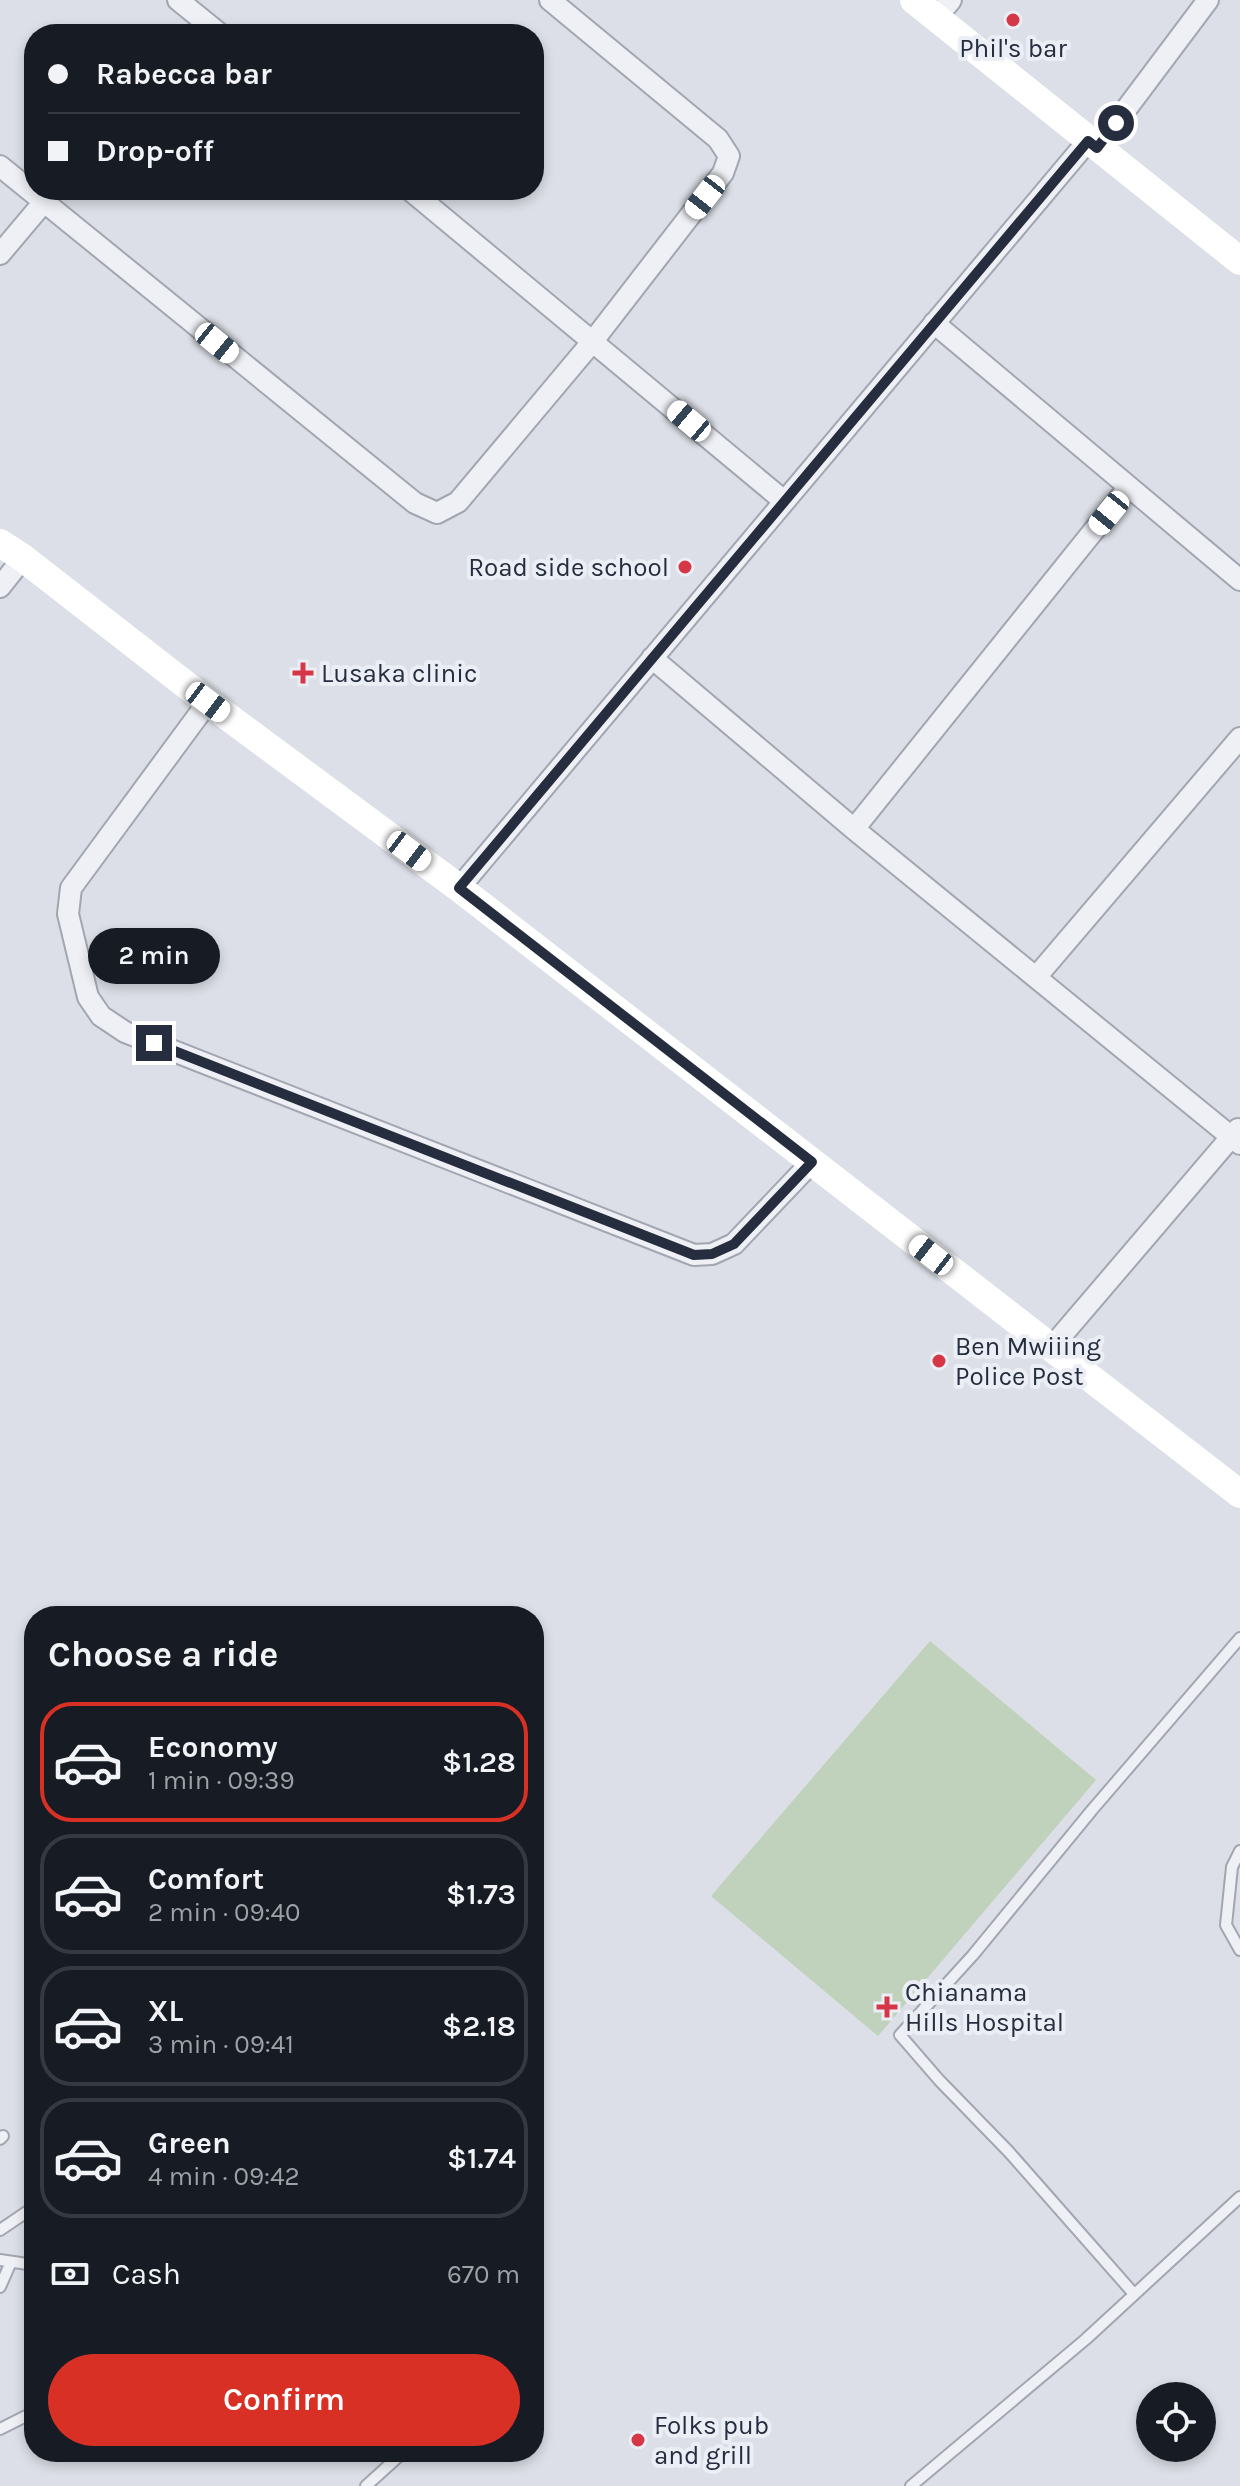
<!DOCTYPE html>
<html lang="en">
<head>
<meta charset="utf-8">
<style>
	:root { --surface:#171b24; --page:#20242c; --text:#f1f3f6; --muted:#9ea1a6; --line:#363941; --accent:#d93025 }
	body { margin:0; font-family:Karla,sans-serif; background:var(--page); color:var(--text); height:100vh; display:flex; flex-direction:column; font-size:30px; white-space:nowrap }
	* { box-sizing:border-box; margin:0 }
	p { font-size:26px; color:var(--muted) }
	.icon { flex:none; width:44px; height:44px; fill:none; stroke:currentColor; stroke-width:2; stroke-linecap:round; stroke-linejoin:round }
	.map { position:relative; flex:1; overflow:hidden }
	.drawer { position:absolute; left:24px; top:1606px; width:520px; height:856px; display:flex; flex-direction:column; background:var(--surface); border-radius:32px; box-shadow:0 4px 12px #0003 }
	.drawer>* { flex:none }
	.banner { position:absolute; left:24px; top:24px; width:520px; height:176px; border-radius:32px; box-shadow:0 4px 12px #0003; display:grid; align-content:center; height:176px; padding:0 24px; background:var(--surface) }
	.fabs { position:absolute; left:1136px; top:2382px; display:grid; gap:16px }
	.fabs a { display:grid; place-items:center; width:80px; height:80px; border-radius:50%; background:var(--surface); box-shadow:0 4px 12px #0003; font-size:40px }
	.end { position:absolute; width:36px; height:36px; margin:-18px; border:10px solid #252d3e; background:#fff; box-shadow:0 0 0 4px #fff }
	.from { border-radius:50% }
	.bubble { position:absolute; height:56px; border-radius:28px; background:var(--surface); box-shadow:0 4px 12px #0003; font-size:26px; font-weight:600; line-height:56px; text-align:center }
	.car { position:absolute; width:24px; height:48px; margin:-24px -12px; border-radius:10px; box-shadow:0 0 6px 2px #0007; background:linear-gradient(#fff 24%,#345 0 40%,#fff 0 76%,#345 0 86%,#fff 0) }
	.banner b { display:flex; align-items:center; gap:28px; height:76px; font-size:30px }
	.banner b+b { border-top:2px solid var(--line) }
	.banner i { width:20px; height:20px; background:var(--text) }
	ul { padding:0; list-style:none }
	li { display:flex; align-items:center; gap:24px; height:120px; margin:0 16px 12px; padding:0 8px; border:4px solid var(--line); border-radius:32px }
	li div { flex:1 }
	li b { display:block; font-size:30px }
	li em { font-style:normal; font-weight:600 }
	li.current { border-color:var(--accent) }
	li>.icon { width:72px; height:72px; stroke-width:1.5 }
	h2 { padding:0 24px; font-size:36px; line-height:96px }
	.pay { display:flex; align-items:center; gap:20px; height:88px; padding:0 24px; font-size:30px }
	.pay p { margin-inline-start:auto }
	.button { display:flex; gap:16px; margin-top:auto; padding:16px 24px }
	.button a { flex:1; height:92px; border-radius:48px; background:var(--accent); color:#fff; font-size:32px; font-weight:600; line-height:92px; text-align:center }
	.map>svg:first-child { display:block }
	.pitch { fill:#c0d1bc }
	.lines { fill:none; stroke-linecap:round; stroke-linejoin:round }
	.lane-casing { stroke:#a1a6b1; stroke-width:14 }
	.street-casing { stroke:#a1a6b1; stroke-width:24 }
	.lane { stroke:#eef0f5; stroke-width:10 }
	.street { stroke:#eef0f5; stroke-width:20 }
	.secondary { stroke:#fff; stroke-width:28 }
	.route { stroke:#252d3e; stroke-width:10 }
	.poi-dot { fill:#d63747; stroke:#ebeef5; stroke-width:3 }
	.labels { text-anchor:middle; stroke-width:8; stroke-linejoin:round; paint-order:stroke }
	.poi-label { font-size:26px; fill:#252d3e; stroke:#ebeef5; text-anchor:start }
</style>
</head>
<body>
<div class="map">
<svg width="1240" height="2486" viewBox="0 0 1240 2486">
	<rect width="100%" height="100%" fill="#dcdfe7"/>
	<path class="pitch" d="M 930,1641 L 1096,1780 L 878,2036 L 711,1896 Z"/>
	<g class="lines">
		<defs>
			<path id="lane" d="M 1240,1851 L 1232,1867 L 1226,1925 L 1240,1950
				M 0,2139 L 3,2136
				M 0,2230 L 34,2207
				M 0,2260 L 34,2265
				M 0,2287 L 11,2262
				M 1134,2294 L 1009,2152 L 939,2080 L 900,2035 L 973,1955 L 1092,1810 L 1240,1638
				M 0,2429 L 26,2416
				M 366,2486 L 399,2456
				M 911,2486 L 1086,2339 L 1240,2197"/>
			<path id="street" d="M 178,0 L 220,34
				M 936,18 L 951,0
				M 1097,148 L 1208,0
				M 0,166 L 415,503 L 437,513 L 458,502 L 593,341 L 723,173 L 729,156 L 718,139 L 550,0
				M 410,190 L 784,501
				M 0,254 L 43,203
				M 934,323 L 1240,580
				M 0,587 L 23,558
				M 652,658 L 854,829 L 1240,1144
				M 208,702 L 71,888 L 68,914 L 88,997 L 101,1016 L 125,1032 L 694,1255 L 712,1254 L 734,1244 L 812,1162
				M 854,829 L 1128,488
				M 459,888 L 1088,141
				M 1037,976 L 1240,738
				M 1051,1348 L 1238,1129"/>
		</defs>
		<use href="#lane" class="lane-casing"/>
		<use href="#street" class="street-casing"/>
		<use href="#lane" class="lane"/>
		<use href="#street" class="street"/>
		<path class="secondary" d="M 914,0 L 1240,261
			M 0,543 L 23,558 L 208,702 L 459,888 L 1240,1494"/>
	</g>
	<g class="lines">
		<path class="route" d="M 154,1043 L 694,1255 L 712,1254 L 734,1244 L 812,1162 L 459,888 L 1088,141 L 1097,148 L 1116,123"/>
	</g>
	<g class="poi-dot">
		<circle cx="1013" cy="20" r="8"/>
		<circle cx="685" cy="567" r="8"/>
		<path d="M299 661h8v8h8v8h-8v8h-8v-8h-8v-8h8z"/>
		<circle cx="939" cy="1361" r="8"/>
		<path d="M883 1995h8v8h8v8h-8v8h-8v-8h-8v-8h8z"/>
		<circle cx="638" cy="2440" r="8"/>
	</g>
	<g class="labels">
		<g class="poi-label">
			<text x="1013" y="57" text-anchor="middle">Phil's bar</text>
			<text x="669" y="576" text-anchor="end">Road side school</text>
			<text x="321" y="682">Lusaka clinic</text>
			<text x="955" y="1355">Ben Mwiiing<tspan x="955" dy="30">Police Post</tspan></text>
			<text x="905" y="2001">Chianama<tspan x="905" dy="30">Hills Hospital</tspan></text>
			<text x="654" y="2434">Folks pub<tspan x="654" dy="30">and grill</tspan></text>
		</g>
	</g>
</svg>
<div class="fabs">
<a><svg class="icon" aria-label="locate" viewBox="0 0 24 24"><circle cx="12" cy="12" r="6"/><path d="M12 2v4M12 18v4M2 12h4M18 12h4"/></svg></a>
</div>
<i class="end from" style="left:1116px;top:123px"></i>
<i class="end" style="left:154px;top:1043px"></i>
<div class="bubble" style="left:88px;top:928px;width:132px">2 min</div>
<i class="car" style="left:705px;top:197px;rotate:218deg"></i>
<i class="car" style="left:217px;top:343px;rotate:129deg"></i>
<i class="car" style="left:689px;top:421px;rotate:310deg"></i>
<i class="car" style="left:1109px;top:513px;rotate:219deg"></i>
<i class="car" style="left:208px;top:702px;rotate:127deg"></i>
<i class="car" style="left:409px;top:851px;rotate:127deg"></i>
<i class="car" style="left:931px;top:1255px;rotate:308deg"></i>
<div class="banner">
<b><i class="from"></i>Rabecca bar</b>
<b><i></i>Drop-off</b>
</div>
<section class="drawer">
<h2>Choose a ride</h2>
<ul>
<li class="current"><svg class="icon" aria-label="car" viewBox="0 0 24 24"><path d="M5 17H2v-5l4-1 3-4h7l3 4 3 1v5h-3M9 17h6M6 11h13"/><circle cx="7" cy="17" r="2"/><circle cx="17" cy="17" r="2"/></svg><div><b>Economy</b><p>1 min · 09:39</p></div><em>$1.28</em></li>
<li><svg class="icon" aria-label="car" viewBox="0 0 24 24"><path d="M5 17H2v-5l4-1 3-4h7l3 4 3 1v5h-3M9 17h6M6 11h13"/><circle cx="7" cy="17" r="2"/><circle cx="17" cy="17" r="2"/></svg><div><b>Comfort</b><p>2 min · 09:40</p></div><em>$1.73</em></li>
<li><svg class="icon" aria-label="car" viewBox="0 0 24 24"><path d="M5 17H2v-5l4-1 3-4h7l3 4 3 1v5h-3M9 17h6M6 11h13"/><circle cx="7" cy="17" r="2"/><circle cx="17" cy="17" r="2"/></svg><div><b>XL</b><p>3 min · 09:41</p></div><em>$2.18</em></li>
<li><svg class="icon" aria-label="car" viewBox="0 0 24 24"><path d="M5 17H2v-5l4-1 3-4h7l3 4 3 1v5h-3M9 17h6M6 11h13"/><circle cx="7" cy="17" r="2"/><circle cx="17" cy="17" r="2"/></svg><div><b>Green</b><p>4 min · 09:42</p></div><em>$1.74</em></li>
</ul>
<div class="pay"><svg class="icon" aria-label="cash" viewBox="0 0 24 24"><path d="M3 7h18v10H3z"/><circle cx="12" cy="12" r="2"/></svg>Cash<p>670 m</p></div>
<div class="button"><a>Confirm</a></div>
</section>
</div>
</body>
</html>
